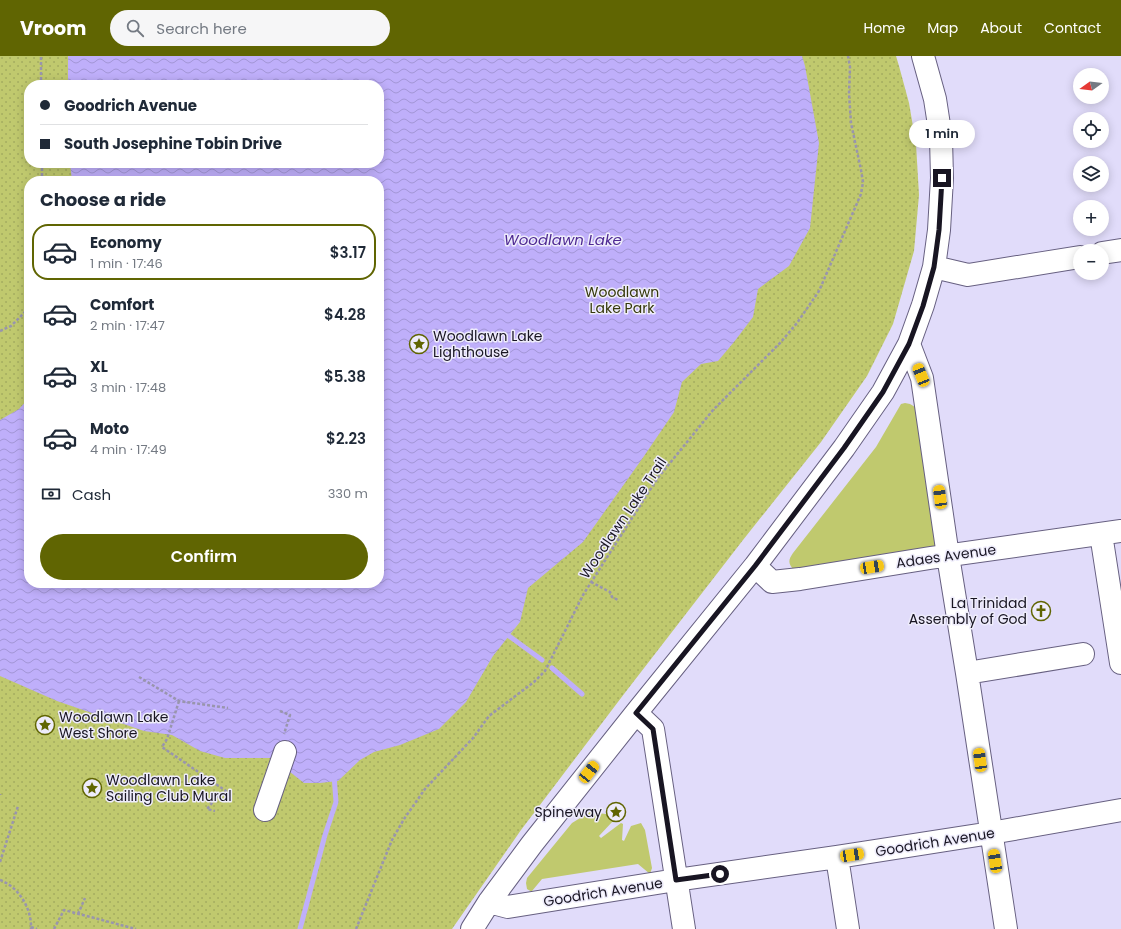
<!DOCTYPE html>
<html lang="en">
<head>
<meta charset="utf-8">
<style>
	:root { --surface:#fff; --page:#f6f6f7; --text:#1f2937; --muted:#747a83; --line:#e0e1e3; --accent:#606502 }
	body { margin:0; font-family:Poppins,sans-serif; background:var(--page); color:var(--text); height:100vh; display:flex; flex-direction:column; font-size:15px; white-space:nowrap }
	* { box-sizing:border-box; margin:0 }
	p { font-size:13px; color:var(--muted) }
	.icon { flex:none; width:22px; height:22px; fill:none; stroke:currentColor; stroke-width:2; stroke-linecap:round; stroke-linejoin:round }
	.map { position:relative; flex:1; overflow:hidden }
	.side { position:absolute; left:24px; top:120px; width:360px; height:412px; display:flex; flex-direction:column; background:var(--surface); border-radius:16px; box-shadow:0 2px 10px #0003 }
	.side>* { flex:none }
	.hud { position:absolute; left:24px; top:24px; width:360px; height:88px; border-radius:16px; box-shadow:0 2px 10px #0003; display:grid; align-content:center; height:88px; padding:0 16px; background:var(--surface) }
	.needle { width:26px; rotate:255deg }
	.fabs { position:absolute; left:1073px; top:12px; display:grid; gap:8px }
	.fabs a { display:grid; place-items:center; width:36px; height:36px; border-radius:50%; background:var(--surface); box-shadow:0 2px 10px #0003; font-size:20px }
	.end { position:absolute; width:18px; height:18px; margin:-9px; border:5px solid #181522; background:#fff; box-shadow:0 0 0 2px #fff }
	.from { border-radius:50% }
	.bubble { position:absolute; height:28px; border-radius:14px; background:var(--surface); box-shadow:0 2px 10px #0003; font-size:13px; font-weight:600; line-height:28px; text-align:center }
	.car { position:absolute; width:12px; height:24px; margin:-12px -6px; border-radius:5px; box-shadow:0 0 3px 1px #0007; background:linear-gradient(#f5c518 24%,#345 0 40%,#f5c518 0 76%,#345 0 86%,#f5c518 0) }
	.hud b { display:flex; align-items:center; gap:14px; height:38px; font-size:15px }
	.hud b+b { border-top:1px solid var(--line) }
	.hud i { width:10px; height:10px; background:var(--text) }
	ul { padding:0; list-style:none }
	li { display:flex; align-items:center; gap:12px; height:56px; margin:0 8px 6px; padding:0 8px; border:2px solid transparent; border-radius:16px }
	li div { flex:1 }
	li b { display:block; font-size:15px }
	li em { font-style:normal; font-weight:600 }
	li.active { border-color:var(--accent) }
	li>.icon { width:36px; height:36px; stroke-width:1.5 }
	h2 { padding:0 16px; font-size:18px; line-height:48px }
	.pay { display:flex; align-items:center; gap:10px; height:44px; padding:0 16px; font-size:15px }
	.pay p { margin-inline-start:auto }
	.button { display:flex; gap:8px; margin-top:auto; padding:8px 16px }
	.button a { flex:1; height:46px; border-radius:24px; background:var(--accent); color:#fff; font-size:16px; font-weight:600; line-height:46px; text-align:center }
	header { display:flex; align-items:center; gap:24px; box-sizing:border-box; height:56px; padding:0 20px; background:var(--accent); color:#fff }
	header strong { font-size:19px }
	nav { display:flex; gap:22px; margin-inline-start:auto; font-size:14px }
	.search { width:280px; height:36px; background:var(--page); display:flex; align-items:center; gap:10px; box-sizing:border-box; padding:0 14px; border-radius:22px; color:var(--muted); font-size:15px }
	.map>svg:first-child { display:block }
	.grass { fill:#c0c96e }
	.park { fill:url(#park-dots); fill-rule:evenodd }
	.water { fill:url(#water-waves) }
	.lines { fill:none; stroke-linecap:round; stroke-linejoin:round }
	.stream { stroke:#bfaffa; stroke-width:5 }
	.minor-casing { stroke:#676081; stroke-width:24 }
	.path { stroke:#9995ad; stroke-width:2.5; stroke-dasharray:3 2; stroke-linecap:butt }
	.minor { stroke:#fff; stroke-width:22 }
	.route { stroke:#181522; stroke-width:5 }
	.labels { text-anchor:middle; stroke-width:3; stroke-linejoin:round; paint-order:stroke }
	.park-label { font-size:14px; fill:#36390b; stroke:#eeecfb }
	.poi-label { font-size:14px; fill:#181522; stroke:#eeecfb; text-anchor:start }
	.street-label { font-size:14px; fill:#181522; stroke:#eeecfb }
	.water-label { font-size:15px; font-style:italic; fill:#4e2993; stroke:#eeecfb }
</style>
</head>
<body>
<header>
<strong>Vroom</strong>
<div class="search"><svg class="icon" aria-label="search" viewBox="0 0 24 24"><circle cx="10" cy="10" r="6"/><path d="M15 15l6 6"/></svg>Search here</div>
<nav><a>Home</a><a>Map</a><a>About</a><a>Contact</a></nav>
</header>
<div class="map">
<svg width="1121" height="873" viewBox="0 0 1121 873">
	<defs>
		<pattern id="park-dots" width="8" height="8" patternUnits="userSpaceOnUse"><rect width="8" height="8" fill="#c0c96e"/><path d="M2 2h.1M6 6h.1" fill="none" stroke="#a4ac5f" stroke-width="1.8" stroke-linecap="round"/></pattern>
		<pattern id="water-waves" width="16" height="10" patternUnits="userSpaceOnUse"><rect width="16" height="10" fill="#bfaffa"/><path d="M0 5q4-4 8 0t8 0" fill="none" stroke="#a396d6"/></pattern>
	</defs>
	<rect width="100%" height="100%" fill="#e1dcfa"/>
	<path class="grass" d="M 905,347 L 910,348 L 915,351 L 936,489 L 933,493 L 794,514 C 788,508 788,504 793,497 L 876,391 L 901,348 Z
		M 590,756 L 614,759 L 613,765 L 599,780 L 601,782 L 621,767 L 623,768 L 622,784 L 624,785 L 631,770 L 641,767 L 645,774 L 652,812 L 650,818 L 638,808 L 542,823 L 532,835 L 532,836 L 527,833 L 526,827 L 527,822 L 572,767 Z"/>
	<path class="park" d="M 0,0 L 896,0 L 899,10 L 909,47 L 916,88 L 919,139 L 914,195 L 893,268 L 867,320 L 821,386 L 743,484 L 624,638 L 521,774 L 452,873 L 0,873 ZM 29,29 L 379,29 L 379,107 L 29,107 ZM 29,125 L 379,125 L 379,527 L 29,527 Z"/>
	<path class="water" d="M 68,0 L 802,0 L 805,10 L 819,87 L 810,172 L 789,210 L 758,233 L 753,261 L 734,286 L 718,305 L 701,308 L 682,326 L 674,356 L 642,403 L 583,486 L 528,532 L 520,566 L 493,600 L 466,646 L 439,673 L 400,689 L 374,696 L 360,704 L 338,725 L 320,727 L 304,727 L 290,716 L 286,711 L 272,702 L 225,702 L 200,695 L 172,679 L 144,675 L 57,645 L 0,620 L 0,364 L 19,353 L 29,342 L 29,527 L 379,527 L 379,125 L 72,125 L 70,107 L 379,107 L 379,29 L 68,29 Z"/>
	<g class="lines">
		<path class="stream" d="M 509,580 L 542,604
			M 552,612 L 582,638
			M 300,873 L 325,779 L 336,746 L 334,719"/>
		<defs>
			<path id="minor" d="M 1102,197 L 1121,194
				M 934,211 L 968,219 L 1080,201
				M 909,288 L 922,322 L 948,500 L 967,617 L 1006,873
				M 1101,478 L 1121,607
				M 755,510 L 772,526 L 800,523 L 930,502 L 1121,475
				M 967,617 L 1083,598
				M 636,657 L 653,673 L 684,873
				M 265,754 L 285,696
				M 837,801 L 848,873
				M 489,846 L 508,851 L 676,824 L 837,801 L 991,777 L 1121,754
				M 472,873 L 489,846 L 532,788 L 636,657 L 755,510 L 844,392 L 883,336 L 909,288 L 923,249 L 934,211 L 939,174 L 942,122 L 941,82 L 935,43 L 923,0"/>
		</defs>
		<use href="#minor" class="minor-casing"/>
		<path class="path" d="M 41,29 L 41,0
			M 42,107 L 42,125
			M 0,275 L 11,270 L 27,254 L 29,251
			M 591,526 L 610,536 L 612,541 L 618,544
			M 139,621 L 179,645 L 228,652
			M 179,645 L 167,683 L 162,691 L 226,735 L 216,742 L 207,753 L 215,755
			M 280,655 L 290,659 L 284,678
			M 0,739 L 0,738
			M 0,806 L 18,750
			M 0,824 C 19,831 32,853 31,873
			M 78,858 L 85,842
			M 31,871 L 37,873
			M 54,873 L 64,854 L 136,873
			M 356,873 L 392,784 L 404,763 L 425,733 L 473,682 L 489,660 L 534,626 L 545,615 L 583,539 L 657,423 L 713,354 L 780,287 L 797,267 L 819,235 L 861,138 L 863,126 L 861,114 L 851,67 L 849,38 L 850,11 L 848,0"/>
		<use href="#minor" class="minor"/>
	</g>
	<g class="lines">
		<path class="route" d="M 720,818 L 676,824 L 653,673 L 636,657 L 755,510 L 844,392 L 883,336 L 909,288 L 923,250 L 934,211 L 939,174 L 942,122"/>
	</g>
	<defs>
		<symbol id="sight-ring" viewBox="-11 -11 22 22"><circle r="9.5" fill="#eeecfb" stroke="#606502" stroke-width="1.5"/><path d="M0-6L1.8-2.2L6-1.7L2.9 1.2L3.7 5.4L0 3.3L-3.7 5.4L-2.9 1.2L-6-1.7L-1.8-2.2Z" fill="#606502"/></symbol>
		<symbol id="church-ring" viewBox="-11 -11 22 22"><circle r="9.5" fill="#eeecfb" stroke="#606502" stroke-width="1.5"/><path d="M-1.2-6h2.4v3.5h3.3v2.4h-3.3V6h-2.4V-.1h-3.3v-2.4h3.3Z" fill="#606502"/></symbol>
	</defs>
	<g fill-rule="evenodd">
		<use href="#sight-ring" x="408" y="277" width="22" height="22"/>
		<use href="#church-ring" x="1030" y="544" width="22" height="22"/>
		<use href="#sight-ring" x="34" y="658" width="22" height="22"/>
		<use href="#sight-ring" x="81" y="721" width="22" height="22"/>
		<use href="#sight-ring" x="605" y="745" width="22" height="22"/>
	</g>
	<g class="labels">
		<g class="park-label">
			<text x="622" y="241">Woodlawn<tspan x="622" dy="16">Lake Park</tspan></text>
		</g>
		<g class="poi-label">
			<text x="433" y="285">Woodlawn Lake<tspan x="433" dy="16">Lighthouse</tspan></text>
			<text x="1027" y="552" text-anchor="end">La Trinidad<tspan x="1027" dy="16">Assembly of God</tspan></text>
			<text x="59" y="666">Woodlawn Lake<tspan x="59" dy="16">West Shore</tspan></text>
			<text x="106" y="729">Woodlawn Lake<tspan x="106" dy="16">Sailing Club Mural</tspan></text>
			<text x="602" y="761" text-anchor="end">Spineway</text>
		</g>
		<g class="street-label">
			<text transform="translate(623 462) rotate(-56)" y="5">Woodlawn Lake Trail</text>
			<text transform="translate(946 500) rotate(-8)" y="5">Adaes Avenue</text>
			<text transform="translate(935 786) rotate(-9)" y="5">Goodrich Avenue</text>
			<text transform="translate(603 836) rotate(-9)" y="5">Goodrich Avenue</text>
		</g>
		<g class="water-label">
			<text x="563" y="189">Woodlawn Lake</text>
		</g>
	</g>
</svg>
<div class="fabs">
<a><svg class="needle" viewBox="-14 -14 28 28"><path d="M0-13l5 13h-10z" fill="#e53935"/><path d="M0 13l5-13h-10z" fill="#747a83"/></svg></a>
<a><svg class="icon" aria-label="locate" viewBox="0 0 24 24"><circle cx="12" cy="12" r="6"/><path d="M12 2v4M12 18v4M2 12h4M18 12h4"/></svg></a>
<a><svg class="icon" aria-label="layers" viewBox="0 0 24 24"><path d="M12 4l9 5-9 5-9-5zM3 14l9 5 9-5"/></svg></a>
<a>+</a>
<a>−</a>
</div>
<i class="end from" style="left:720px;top:818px"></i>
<i class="end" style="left:942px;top:122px"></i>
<div class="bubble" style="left:909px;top:64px;width:66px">1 min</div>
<i class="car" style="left:921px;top:319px;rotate:338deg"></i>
<i class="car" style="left:940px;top:441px;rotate:352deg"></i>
<i class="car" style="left:872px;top:511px;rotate:81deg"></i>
<i class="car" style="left:980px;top:704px;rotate:352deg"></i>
<i class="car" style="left:589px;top:716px;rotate:38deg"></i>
<i class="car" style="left:852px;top:799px;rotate:81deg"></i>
<i class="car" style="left:995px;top:805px;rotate:351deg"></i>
<div class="hud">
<b><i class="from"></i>Goodrich Avenue</b>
<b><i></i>South Josephine Tobin Drive</b>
</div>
<section class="side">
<h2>Choose a ride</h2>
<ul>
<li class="active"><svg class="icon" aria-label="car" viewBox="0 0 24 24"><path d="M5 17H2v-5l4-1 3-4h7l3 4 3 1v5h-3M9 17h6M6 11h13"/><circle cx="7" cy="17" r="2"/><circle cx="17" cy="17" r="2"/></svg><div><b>Economy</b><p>1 min · 17:46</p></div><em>$3.17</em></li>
<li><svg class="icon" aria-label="car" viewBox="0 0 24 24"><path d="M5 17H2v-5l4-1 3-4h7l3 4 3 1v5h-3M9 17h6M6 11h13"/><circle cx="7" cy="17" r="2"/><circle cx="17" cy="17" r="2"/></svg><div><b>Comfort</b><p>2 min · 17:47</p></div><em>$4.28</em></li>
<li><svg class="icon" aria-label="car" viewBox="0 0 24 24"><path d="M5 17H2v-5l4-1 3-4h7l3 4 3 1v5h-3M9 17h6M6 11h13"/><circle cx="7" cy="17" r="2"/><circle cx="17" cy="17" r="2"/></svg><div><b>XL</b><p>3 min · 17:48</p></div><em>$5.38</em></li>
<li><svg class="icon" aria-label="car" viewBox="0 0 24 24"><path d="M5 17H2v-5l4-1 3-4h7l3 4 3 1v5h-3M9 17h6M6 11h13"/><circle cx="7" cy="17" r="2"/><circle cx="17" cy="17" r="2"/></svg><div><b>Moto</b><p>4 min · 17:49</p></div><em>$2.23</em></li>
</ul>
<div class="pay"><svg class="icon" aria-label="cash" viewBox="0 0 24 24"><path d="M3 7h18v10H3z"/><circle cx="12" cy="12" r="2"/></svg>Cash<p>330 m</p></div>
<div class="button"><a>Confirm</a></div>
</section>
</div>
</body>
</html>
